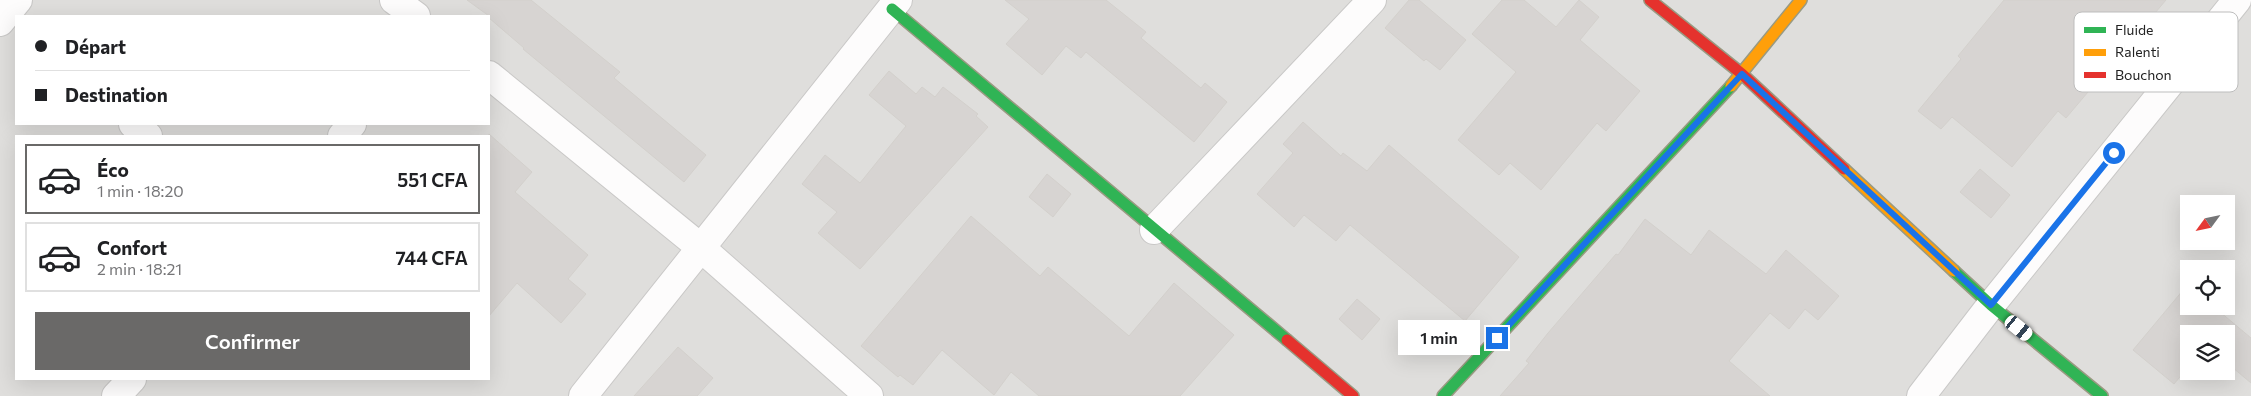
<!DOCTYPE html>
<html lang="fr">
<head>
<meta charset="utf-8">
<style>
	:root { --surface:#fff; --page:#f6f6f6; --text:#202124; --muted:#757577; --line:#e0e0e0; --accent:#6a6968 }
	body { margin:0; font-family:Commissioner,sans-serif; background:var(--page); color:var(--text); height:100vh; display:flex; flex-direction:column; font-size:19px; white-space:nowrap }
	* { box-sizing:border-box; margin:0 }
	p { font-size:16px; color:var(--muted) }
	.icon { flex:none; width:28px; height:28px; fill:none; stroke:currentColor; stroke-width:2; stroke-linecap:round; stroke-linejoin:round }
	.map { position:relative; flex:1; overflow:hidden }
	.sheet { position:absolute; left:15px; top:135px; width:475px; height:245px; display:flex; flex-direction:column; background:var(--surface); border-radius:0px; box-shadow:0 5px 20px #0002 }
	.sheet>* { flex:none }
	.banner { position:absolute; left:15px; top:15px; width:475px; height:110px; border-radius:0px; box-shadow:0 5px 20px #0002; display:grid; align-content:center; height:110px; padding:0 20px; background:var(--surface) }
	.needle { width:32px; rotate:237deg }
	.fabs { position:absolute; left:2180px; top:195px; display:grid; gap:10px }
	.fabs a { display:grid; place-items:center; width:55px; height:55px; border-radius:0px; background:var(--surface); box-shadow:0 5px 20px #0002; font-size:25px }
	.end { position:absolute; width:22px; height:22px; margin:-11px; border:6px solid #1a73e8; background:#fff; box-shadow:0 0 0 2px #fff }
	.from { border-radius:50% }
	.bubble { position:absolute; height:35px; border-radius:0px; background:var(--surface); box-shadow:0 5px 20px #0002; font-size:16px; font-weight:600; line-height:35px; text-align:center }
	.car { position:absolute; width:15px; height:30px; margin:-15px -8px; border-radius:6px; box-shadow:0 0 4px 1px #0007; background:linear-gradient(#fff 24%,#345 0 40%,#fff 0 76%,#345 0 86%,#fff 0) }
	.banner b { display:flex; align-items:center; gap:18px; height:48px; font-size:19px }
	.banner b+b { border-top:1px solid var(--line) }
	.banner i { width:12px; height:12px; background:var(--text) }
	ul { padding:9px 0 0; list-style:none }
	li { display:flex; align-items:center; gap:15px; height:70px; margin:0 10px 8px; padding:0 10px; border:2px solid var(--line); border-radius:0px }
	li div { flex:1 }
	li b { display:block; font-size:19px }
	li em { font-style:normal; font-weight:600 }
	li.active { border-color:var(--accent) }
	li>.icon { width:45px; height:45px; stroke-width:1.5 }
	.button { display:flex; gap:10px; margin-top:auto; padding:10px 20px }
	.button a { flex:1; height:58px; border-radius:0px; background:var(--accent); color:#fff; font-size:20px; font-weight:600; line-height:58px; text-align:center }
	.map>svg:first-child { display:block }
	.residential { fill:#dfdedc; fill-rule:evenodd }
	.building { fill:#d7d4d2; stroke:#d3d0cc }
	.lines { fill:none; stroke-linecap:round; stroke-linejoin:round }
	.street-casing { stroke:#c9c8c7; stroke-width:30 }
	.fast-casing { stroke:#999a82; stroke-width:14 }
	.slow-casing { stroke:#999a82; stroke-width:14 }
	.jam-casing { stroke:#999a82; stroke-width:14 }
	.street { stroke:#fdfcfc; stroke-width:28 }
	.fast { stroke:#30b455; stroke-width:11 }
	.slow { stroke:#ff9f0a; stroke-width:11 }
	.jam { stroke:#e5322d; stroke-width:11 }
	.route { stroke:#1a73e8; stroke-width:6 }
	.key { fill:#fff; stroke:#bdbdbd; stroke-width:1 }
	.key-label { font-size:14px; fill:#222 }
</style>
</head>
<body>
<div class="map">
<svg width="2251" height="396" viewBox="0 0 2251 396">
	<rect width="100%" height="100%" fill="#f0eeeb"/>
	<path class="residential" d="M 0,0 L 2251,0 L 2251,396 L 0,396 ZM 16,16 L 489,16 L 489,124 L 16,124 ZM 16,136 L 489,136 L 489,379 L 16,379 ZM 2189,204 L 2226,204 L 2226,241 L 2189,241 ZM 2189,269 L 2226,269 L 2226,306 L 2189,306 ZM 2189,334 L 2226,334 L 2226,371 L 2189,371 Z"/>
	<path class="building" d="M 467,0 L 531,0 L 620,72 L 614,78 L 706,155 L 684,182 L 523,49 L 524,48 L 489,18 L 489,16 Z
		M 1005,0 L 1106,0 L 1146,32 L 1141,38 L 1201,88 L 1205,83 L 1227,102 L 1194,142 L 1086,52 L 1081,58 L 1066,46 L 1042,75 L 1006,44 L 1029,19 Z
		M 1409,0 L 1419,0 L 1466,40 L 1440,70 L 1426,59 L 1424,61 L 1385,28 Z
		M 1502,0 L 1524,0 L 1556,27 L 1579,0 L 1599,17 L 1580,40 L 1640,91 L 1606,131 L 1597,123 L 1541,190 L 1510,163 L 1499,175 L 1458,140 L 1516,72 L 1472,34 Z
		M 2004,0 L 2166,0 L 2066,118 L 2058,111 L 2012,167 L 1952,117 L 1941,129 L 1918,111 L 1961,59 L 1958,56 Z
		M 889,71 L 916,94 L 922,87 L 935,97 L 943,87 L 978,114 L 976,116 L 988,127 L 860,269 L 818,233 L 837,212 L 802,184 L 825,155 L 860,183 L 906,126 L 869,95 Z
		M 1303,122 L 1341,156 L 1343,153 L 1367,171 L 1389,145 L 1519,257 L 1465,321 L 1350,225 L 1336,241 L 1304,215 L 1294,227 L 1257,194 L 1293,153 L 1283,144 Z
		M 489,134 L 532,172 L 515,192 L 588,255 L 568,279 L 586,294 L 561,323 L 517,283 L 489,316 Z
		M 1980,169 L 2010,195 L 1991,218 L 1960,192 Z
		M 1047,174 L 1071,194 L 1053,217 L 1029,197 Z
		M 971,216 L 1040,276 L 1048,267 L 1129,336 L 1174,283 L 1234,335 L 1180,396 L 1039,396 L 1011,372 L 994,395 L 942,350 L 913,385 L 900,375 L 898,377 L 861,346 Z
		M 1645,219 L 1691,255 L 1709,230 L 1766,274 L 1786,250 L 1839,296 L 1818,320 L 1805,309 L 1789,329 L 1770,313 L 1729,361 L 1770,396 L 1500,396 L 1529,363 L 1526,361 L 1548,333 L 1616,254 L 1618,255 Z
		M 2189,283 L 2189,306 L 2213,306 L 2251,338 L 2251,383 L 2226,362 L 2226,334 L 2189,334 L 2189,366 L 2174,384 L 2133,350 Z
		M 1357,299 L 1380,319 L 1362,340 L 1339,319 Z
		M 678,347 L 713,378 L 697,396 L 634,396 Z"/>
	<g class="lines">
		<defs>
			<path id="street" d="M 394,0 L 416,16
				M 0,22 L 18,0
				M 489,75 L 700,247 L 869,396
				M 133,124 L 148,136
				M 342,136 L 352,124
				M 1154,230 L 1372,0
				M 116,396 L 132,379
				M 583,396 L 898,0
				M 1921,396 L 1991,305 L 2237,0"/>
			<path id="fast" d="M 892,9 L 1287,340
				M 1954,271 L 1991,305 L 2102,396
				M 1443,396 L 1731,86"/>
			<path id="slow" d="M 1731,86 L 1801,0
				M 1844,169 L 1954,271"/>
			<path id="jam" d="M 1650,0 L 1742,74 L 1844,169
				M 1287,340 L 1353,396"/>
		</defs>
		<use href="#street" class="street-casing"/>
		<use href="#fast" class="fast-casing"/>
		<use href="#slow" class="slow-casing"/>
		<use href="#jam" class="jam-casing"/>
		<use href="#street" class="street"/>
		<use href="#fast" class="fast"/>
		<use href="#slow" class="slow"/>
		<use href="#jam" class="jam"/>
	</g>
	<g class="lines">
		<path class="route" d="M 1497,338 L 1742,74 L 1991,305 L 2114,153"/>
	</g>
	<rect x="2074" y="12" width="164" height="80" rx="8" class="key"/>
	<rect x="2084" y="27" width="22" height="6" fill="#30b455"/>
	<rect x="2084" y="49" width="22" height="7" fill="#ff9f0a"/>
	<rect x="2084" y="72" width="22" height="6" fill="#e5322d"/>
	<g class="key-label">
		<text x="2115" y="35">Fluide</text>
		<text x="2115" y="57">Ralenti</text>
		<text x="2115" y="80">Bouchon</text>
	</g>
</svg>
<div class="fabs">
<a><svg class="needle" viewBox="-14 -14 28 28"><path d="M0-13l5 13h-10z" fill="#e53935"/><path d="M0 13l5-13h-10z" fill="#757577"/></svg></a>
<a><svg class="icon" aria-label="locate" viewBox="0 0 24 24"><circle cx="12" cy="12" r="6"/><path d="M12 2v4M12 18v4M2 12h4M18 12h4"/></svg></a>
<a><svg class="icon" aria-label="layers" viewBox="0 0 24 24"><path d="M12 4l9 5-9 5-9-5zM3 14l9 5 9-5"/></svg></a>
</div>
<i class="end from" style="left:2114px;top:153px"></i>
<i class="end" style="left:1497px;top:338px"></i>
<div class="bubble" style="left:1398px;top:320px;width:82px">1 min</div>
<i class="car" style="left:2019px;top:328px;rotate:129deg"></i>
<div class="banner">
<b><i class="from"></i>Départ</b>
<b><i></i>Destination</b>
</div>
<section class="sheet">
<ul>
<li class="active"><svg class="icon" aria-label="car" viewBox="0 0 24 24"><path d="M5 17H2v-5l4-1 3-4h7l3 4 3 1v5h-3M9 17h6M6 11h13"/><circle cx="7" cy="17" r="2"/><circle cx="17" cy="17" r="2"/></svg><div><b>Éco</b><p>1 min · 18:20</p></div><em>551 CFA</em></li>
<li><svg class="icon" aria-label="car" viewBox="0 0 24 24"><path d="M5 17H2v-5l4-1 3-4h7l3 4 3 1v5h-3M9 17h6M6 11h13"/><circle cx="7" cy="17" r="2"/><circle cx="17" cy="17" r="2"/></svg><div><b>Confort</b><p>2 min · 18:21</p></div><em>744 CFA</em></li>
</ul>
<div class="button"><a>Confirmer</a></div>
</section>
</div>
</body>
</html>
